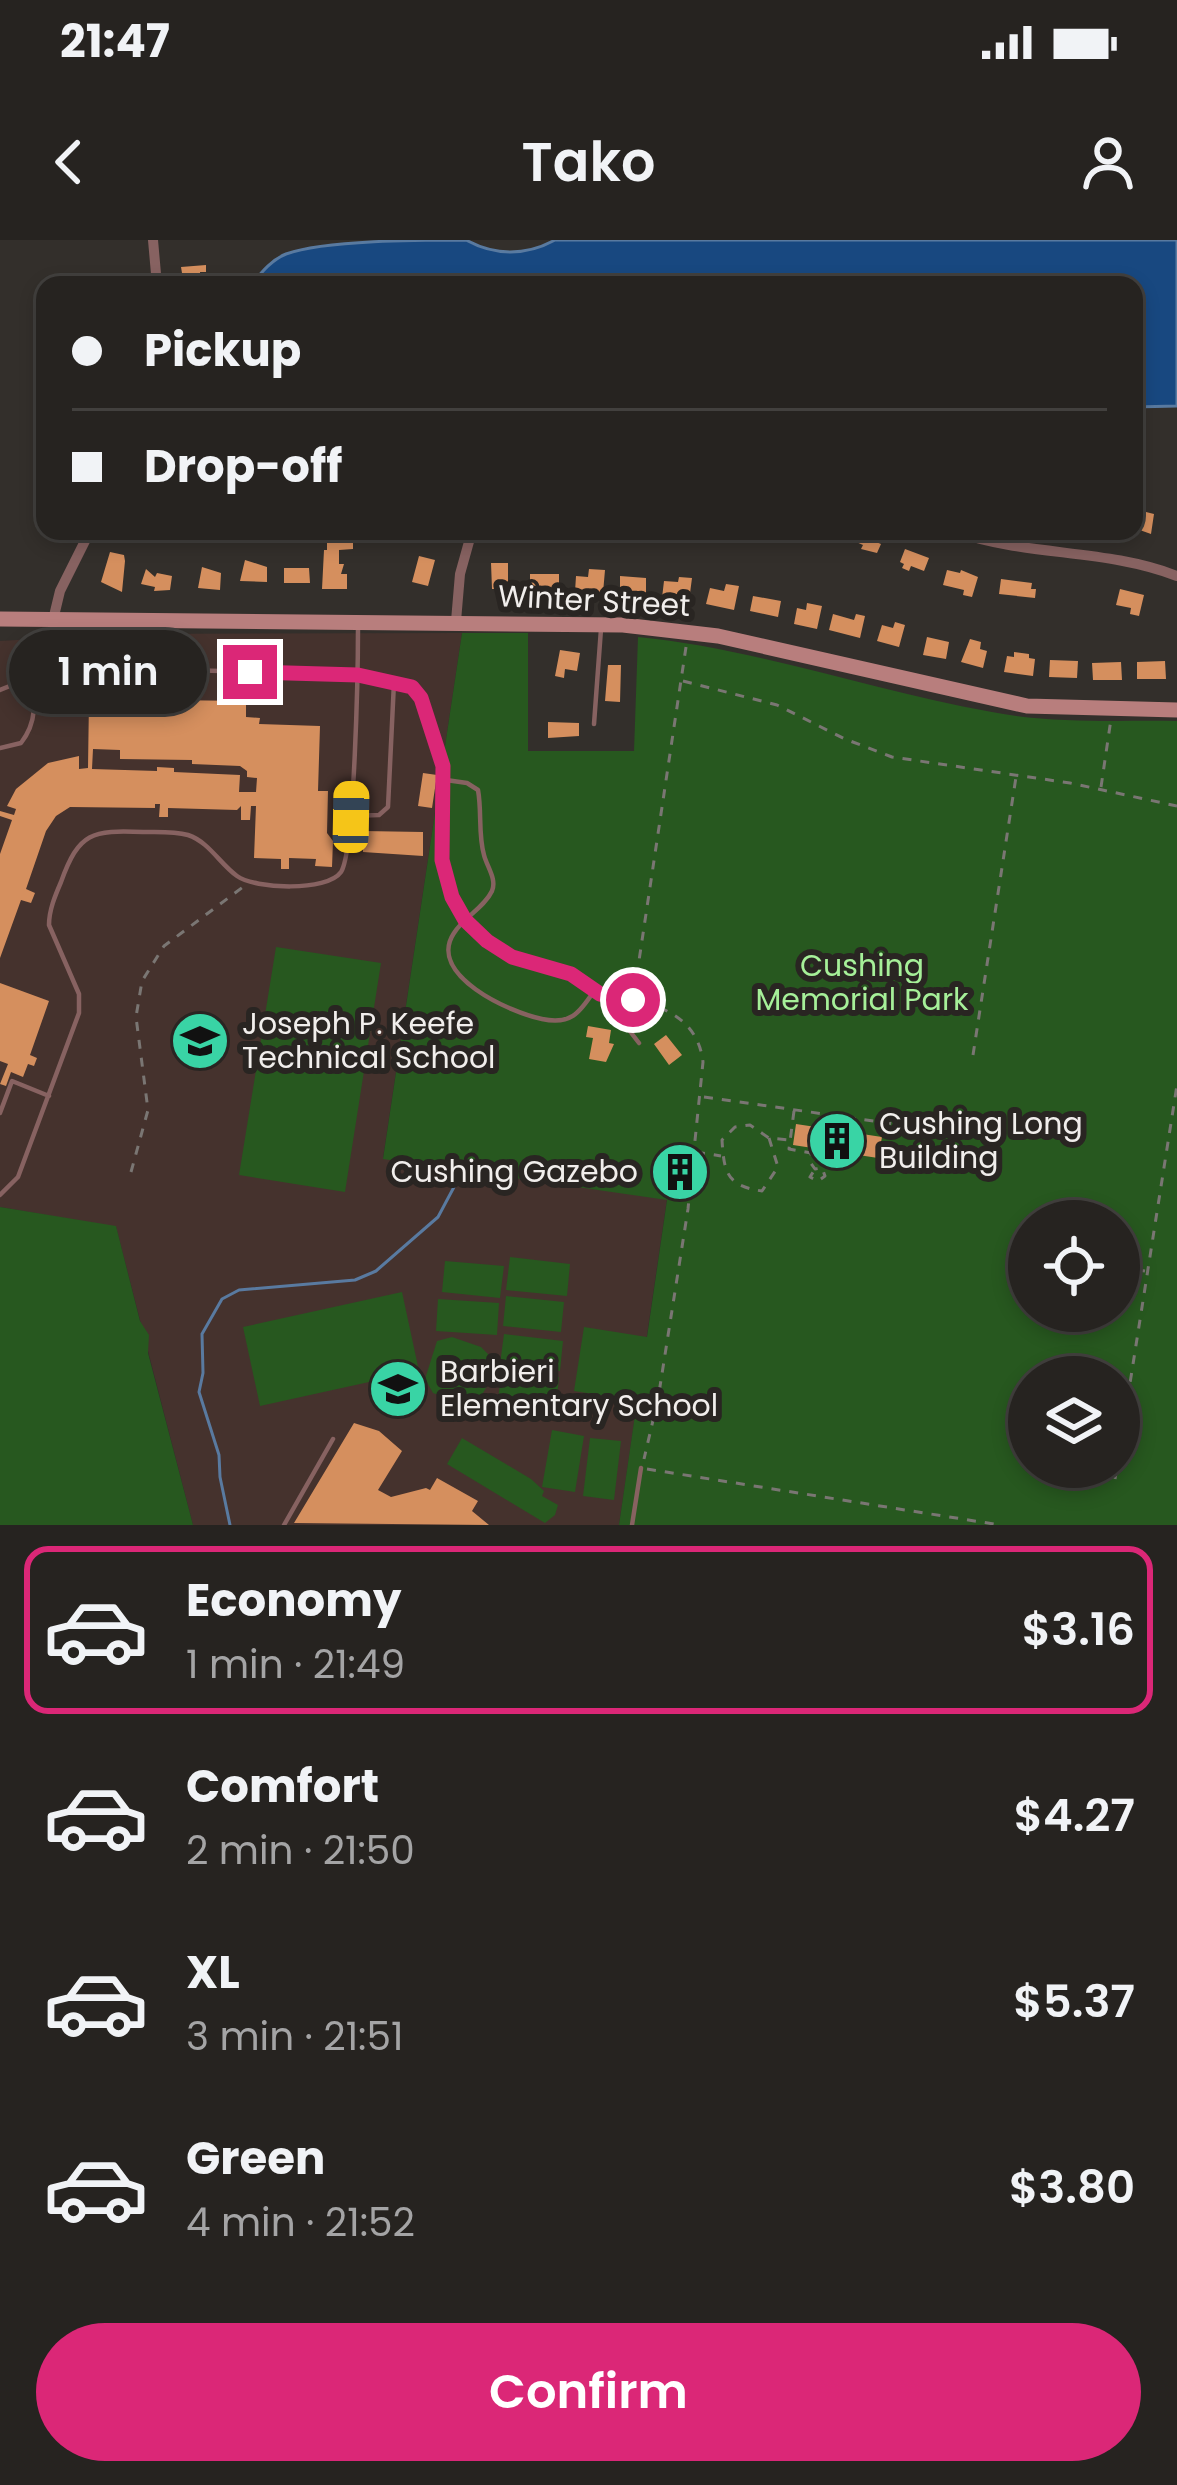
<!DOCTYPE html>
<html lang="en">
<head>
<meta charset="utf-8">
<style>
	:root { --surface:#262320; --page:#322f2d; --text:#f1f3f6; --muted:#a4a4a5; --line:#42403e; --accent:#db2777 }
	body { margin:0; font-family:Poppins,sans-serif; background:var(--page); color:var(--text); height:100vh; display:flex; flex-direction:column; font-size:45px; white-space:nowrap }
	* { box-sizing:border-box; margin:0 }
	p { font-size:39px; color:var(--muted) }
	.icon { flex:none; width:66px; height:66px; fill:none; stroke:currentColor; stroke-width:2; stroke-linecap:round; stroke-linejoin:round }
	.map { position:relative; height:1285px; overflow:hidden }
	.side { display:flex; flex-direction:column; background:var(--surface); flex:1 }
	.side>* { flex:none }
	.hud { position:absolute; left:36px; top:36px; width:1107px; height:264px; border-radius:24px; box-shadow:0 6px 18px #0003,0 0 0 3px var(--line); display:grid; align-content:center; height:264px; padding:0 36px; background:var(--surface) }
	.controls { position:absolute; left:1008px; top:960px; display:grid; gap:24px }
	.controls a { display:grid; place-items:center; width:132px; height:132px; border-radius:50%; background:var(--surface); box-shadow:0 6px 18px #0003,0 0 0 3px var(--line); font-size:60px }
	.end { position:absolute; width:54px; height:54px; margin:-27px; border:15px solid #db2777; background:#fff; box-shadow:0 0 0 6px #fff }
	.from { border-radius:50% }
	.bubble { position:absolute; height:84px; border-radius:42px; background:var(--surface); box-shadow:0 6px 18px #0003,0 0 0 3px var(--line); font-size:39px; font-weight:600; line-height:84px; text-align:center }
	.car { position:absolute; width:36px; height:72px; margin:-36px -18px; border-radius:15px; box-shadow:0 0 9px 3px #0007; background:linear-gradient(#f5c518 24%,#345 0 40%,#f5c518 0 76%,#345 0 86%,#f5c518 0) }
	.hud b { display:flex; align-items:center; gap:42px; height:114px; font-size:45px }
	.hud b+b { border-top:3px solid var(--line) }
	.hud i { width:30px; height:30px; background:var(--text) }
	ul { padding:21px 0 0; list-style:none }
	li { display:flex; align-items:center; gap:36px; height:168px; margin:0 24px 18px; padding:0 12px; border:6px solid transparent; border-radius:24px }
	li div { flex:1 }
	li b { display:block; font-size:45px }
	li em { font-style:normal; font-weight:600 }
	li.on { border-color:var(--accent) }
	li>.icon { width:108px; height:108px; stroke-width:1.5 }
	.primary-button { display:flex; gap:24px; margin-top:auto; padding:24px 36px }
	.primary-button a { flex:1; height:138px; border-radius:72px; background:var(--accent); color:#fff; font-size:48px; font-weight:600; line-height:138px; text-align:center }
	.status { display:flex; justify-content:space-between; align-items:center; height:84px; padding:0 60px; background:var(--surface); direction:ltr }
	.status svg { height:33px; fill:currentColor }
	header { display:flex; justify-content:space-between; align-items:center; height:156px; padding:0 36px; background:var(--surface); font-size:54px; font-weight:600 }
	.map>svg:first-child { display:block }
	.education { fill:#45322d }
	.green { fill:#27581f; fill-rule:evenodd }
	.water { fill:#184880; stroke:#597aa0; stroke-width:3 }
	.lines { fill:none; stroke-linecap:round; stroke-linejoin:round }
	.stream { stroke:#597aa0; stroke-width:3 }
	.building { fill:#d58f5e; fill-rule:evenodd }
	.path { stroke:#7a7673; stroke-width:3; stroke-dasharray:9 9; stroke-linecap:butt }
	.service { stroke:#876261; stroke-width:4.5 }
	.minor { stroke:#876261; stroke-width:10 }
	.secondary { stroke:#b87e7d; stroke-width:15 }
	.route { stroke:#db2777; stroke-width:15 }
	.labels { text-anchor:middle; stroke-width:12; stroke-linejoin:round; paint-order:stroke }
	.street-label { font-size:30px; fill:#f1eeec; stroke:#292522 }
	.park-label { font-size:30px; fill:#a6f099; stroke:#292522 }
	.poi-label { font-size:30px; fill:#f1eeec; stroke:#292522; text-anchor:start }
</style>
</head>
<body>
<div class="status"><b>21:47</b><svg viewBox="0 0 49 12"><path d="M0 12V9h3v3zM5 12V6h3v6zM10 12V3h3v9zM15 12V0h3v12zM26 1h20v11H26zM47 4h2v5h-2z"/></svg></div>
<header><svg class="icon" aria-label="back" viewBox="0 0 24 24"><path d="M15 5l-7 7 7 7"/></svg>Tako<svg class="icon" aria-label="person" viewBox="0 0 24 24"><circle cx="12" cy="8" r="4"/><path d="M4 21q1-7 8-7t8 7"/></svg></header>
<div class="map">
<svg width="1177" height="1285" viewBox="0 0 1177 1285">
	<rect width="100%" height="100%" fill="#332f2b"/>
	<path class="education" d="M 462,393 L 383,918 L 667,959 L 619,1285 L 193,1285 L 116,987 L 0,967 L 0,401 L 116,394 Z"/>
	<path class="green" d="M 462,393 L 528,393 L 528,511 L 634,511 L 638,397 C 759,409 873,451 992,472 C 1052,484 1116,480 1177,481 L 1177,1285 L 619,1285 L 637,1161 L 574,1151 L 584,1087 L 647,1097 L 667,960 L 383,919 ZM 1029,981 L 1119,981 L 1119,1071 L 1029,1071 ZM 1029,1137 L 1119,1137 L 1119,1227 L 1029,1227 Z
		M 276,707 L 381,723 L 345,952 L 239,935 Z
		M 0,967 L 116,986 L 140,1081 L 149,1095 L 148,1113 L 193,1285 L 0,1285 Z
		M 510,1017 L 570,1024 L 567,1056 L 506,1050 Z
		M 445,1021 L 504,1026 L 500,1058 L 442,1052 Z
		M 402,1052 L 419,1131 L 260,1166 L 243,1087 Z
		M 506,1056 L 564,1062 L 561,1092 L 503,1086 Z
		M 438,1059 L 499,1063 L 497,1095 L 436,1091 Z
		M 504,1094 L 563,1101 L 560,1131 L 500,1124 Z
		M 452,1097 L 481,1107 L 492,1118 C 494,1139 485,1153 471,1167 L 433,1153 L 425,1139 L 437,1101 Z
		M 501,1130 L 559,1137 L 556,1168 L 498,1162 Z
		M 552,1190 L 584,1196 L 575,1252 L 542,1247 Z
		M 462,1198 L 531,1239 L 544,1251 L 542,1256 L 558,1265 L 555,1275 L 545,1283 L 447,1224 Z
		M 590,1198 L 621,1201 L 614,1260 L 583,1256 Z"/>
	<path class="water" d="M 466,0 C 495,16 526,16 555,0 L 1177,0 L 1177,166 L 1134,167 L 1134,45 L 251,45 C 261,33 271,20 286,14 C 325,0 421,0 466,0 Z"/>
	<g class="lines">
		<path class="stream" d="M 230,1285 L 220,1237 L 219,1215 L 199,1152 L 203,1133 L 202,1094 L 222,1059 L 239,1050 L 355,1040 L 376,1031 L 438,977 L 454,947"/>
	</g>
	<path class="building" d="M 206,25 L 206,32 L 200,32 L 201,45 L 184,45 L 181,27 Z
		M 1134,269 L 1154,274 L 1151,294 L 1134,288 Z
		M 337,291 L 353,295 L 353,309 L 339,310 L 339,324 L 344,324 L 341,334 L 347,334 L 347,349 L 322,349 L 324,310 L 327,310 L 327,299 L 338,299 Z
		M 851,291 L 879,295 L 876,302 L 881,304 L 877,313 L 861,309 L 863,305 L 847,298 Z
		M 905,309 L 929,318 L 924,331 L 911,326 L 909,331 L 902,328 L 904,324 L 900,322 Z
		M 110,312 L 124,315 L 125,321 L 122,352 L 101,342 Z
		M 419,316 L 435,320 L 428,346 L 412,342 Z
		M 245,320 L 267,327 L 267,342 L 240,341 Z
		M 491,323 L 508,323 L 508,349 L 492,349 Z
		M 202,327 L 221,333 L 220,350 L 198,348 Z
		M 284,328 L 309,328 L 310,343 L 284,343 Z
		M 146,329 L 155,337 L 157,333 L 172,336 L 170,350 L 154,351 L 155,347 L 141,344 Z
		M 589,329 L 605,330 L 603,353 L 575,352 L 576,336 L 588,337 Z
		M 947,330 L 960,333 L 961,330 L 978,337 L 972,357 L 963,355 L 964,350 L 943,345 Z
		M 530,334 L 559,334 L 559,351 L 530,351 Z
		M 620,336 L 646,338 L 646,355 L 620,353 Z
		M 679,337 L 692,338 L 689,361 L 662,358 L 664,341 L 678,342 Z
		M 1001,339 L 1032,343 L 1031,349 L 1036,349 L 1035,358 L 999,354 Z
		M 726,344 L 739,346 L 734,370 L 706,364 L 710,348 L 724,351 Z
		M 1120,349 L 1144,355 L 1139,376 L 1130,374 L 1131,368 L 1116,365 Z
		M 753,356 L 781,361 L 778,377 L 750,371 Z
		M 807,363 L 822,366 L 817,389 L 794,384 L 797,368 L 806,370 Z
		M 833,374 L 854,380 L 856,374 L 865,376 L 860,398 L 829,390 Z
		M 895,382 L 905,385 L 899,407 L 877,401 L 882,385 L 893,388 Z
		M 927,397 L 949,402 L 946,419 L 923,415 Z
		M 970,399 L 981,402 L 980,409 L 987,411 L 983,428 L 961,422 Z
		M 560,410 L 580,413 L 577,431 L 565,429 L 564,438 L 555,436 Z
		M 1014,412 L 1029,414 L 1029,418 L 1035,419 L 1033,436 L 1004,432 L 1007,416 L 1014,417 Z
		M 1050,420 L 1078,421 L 1077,438 L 1049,437 Z
		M 1165,421 L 1166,439 L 1137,439 L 1137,422 Z
		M 1121,422 L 1122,440 L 1093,440 L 1092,423 Z
		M 608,425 L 621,425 L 620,462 L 605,461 Z
		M 89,459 L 246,461 L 246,477 L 260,478 L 259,484 L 320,486 L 318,551 L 328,551 L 327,593 L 333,601 L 332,627 L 315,626 L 316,619 L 289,618 L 289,629 L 281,629 L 281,619 L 254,618 L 256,566 L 251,566 L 250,580 L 241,580 L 241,566 L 237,570 L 168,568 L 168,577 L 159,577 L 160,564 L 155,564 L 155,568 L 70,567 L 56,576 L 46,591 L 26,649 L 35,653 L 31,663 L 21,660 L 0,718 L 0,614 L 12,580 L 0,576 L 0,571 L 14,575 L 16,569 L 7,566 L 16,549 L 48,523 L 79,516 L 79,529 L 88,528 ZM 93,509 L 120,510 L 120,519 L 192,520 L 192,524 L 240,526 L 247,531 L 247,537 L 257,538 L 256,552 L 239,552 L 240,535 L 174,532 L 174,528 L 157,527 L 157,531 L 92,529 Z
		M 548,482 L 579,483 L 579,496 L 548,498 Z
		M 423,533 L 437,535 L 432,568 L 418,566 Z
		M 363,591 L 423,592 L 423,616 L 363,612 Z
		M 0,743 L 49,761 L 30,815 L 37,818 L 34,826 L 28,824 L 23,837 L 11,832 L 6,846 L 0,844 L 8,824 L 0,821 Z
		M 588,786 L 611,790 L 609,803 L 614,804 L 606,822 L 589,819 L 593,798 L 586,797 Z
		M 666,795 L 682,815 L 669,825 L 654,804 Z
		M 796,884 L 882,897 L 878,918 L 793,905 Z
		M 354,1183 L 379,1191 L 402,1211 L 378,1250 L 391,1257 L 426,1248 L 430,1250 L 437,1238 L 478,1261 L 472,1271 L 489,1285 L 294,1283 Z"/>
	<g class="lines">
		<path class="path" d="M 683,441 L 777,465 L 845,499 L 892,517 L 1070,543 L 1177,566
			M 1101,547 L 1111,479
			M 634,754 L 686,407
			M 642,762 C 674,770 699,787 703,822 L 688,969 L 658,1159 L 644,1219
			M 973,815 L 1016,537
			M 704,857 L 923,888
			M 794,871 L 789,909 L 811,913 L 810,922 L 815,929 L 822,928 L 825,936 L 818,941 L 810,937 L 815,929
			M 769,898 L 778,927 L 762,951 C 727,946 724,933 722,900 L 735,887 L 750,885 L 769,898 L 790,900
			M 696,912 L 721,916
			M 131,932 L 148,870 L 136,777 L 142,741 L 164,706 L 243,647
			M 1119,1028 L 1145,1031
			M 1119,1213 L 1177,845
			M 647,1229 L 1000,1285
			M 1115,1239 L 1117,1227"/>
		<path class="service" d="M 0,450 L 45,432 L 80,427 L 358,435 L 412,447 L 421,458 L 443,526 L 444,632 L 465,680 L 487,701 L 512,717 L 571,734 L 600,754 L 633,760 L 629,790 L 639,803
			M 594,484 L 601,389
			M 0,508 L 21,503 C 37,482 36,462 29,437
			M 446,540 L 467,543 L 478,550 C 482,572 478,594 484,615 C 487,627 497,639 492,651 C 484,668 464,677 454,693 C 426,735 511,773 542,779 C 570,785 579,774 594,751
			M 351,576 L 379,575 L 388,567 L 394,442
			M 0,873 L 12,841 L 49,856
			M 0,955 L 18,937 L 79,773 L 79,754 L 49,685 C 49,670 55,656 61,642 C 79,592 92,590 143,592 C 157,592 174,591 188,595 C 209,602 220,624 237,636 C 255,649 327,652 341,632 C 355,611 358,423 358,387
			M 284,1285 L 333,1199
			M 632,1285 L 641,1228"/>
		<path class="minor" d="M 153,0 L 157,45
			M 954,291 C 1027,317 1105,308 1177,336
			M 53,380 L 60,351 L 90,291
			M 456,381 L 460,334 L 472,291"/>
		<path class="secondary" d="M 0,379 L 623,385 L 718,396 L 1027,466 L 1177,470"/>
	</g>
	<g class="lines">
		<path class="route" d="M 250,432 L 358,435 L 412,447 L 421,458 L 443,526 L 442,620 L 452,657 L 465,680 L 487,701 L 512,717 L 571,734 L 600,754 L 633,760"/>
	</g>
	<defs>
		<symbol id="school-disc" viewBox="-11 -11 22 22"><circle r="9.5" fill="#39d4a5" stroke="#292522"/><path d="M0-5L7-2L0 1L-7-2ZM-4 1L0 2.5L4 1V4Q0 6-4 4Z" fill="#111"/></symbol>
		<symbol id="building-disc" viewBox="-11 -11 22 22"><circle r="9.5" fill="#39d4a5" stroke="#292522"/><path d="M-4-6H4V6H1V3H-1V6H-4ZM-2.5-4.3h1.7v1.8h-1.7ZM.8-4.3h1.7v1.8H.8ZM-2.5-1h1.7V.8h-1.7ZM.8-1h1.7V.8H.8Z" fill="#111"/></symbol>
	</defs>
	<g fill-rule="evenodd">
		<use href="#school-disc" x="167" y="768" width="66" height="66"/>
		<use href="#building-disc" x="804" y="868" width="66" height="66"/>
		<use href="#building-disc" x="647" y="899" width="66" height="66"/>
		<use href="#school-disc" x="365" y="1116" width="66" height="66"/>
	</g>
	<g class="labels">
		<g class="street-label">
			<text transform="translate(594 361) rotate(3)" y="10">Winter Street</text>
		</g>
		<g class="park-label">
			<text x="862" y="736">Cushing<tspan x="862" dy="34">Memorial Park</tspan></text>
		</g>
		<g class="poi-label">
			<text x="242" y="794">Joseph P. Keefe<tspan x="242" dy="34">Technical School</tspan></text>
			<text x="879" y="894">Cushing Long<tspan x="879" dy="34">Building</tspan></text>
			<text x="638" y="942" text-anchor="end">Cushing Gazebo</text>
			<text x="440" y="1142">Barbieri<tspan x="440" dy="34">Elementary School</tspan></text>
		</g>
	</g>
</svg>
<div class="controls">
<a><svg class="icon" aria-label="locate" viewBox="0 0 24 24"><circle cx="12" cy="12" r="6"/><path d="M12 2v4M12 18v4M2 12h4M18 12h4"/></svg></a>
<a><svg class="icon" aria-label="layers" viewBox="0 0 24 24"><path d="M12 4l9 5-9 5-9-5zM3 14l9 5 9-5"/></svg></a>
</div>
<i class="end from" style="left:633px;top:760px"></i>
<i class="end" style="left:250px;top:432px"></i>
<div class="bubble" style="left:9px;top:390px;width:198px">1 min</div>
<i class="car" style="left:351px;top:577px;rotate:1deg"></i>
<div class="hud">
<b><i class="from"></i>Pickup</b>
<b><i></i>Drop-off</b>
</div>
</div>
<section class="side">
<ul>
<li class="on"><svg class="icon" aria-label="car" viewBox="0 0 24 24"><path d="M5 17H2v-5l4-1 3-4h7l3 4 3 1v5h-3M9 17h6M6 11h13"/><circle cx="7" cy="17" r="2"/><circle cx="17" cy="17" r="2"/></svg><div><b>Economy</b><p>1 min · 21:49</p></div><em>$3.16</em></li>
<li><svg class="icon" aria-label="car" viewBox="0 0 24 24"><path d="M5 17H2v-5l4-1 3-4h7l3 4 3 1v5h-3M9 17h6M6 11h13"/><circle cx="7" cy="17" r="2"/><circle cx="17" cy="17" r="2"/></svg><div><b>Comfort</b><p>2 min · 21:50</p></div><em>$4.27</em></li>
<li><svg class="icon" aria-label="car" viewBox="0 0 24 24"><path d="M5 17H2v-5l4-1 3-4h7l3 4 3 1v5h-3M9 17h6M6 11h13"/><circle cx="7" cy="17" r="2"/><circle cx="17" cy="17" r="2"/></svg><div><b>XL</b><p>3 min · 21:51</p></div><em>$5.37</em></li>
<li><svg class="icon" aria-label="car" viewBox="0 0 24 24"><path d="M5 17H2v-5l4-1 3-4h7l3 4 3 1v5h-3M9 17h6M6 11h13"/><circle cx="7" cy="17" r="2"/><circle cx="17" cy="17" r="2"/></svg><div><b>Green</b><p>4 min · 21:52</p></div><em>$3.80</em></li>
</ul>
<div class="primary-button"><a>Confirm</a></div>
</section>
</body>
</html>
